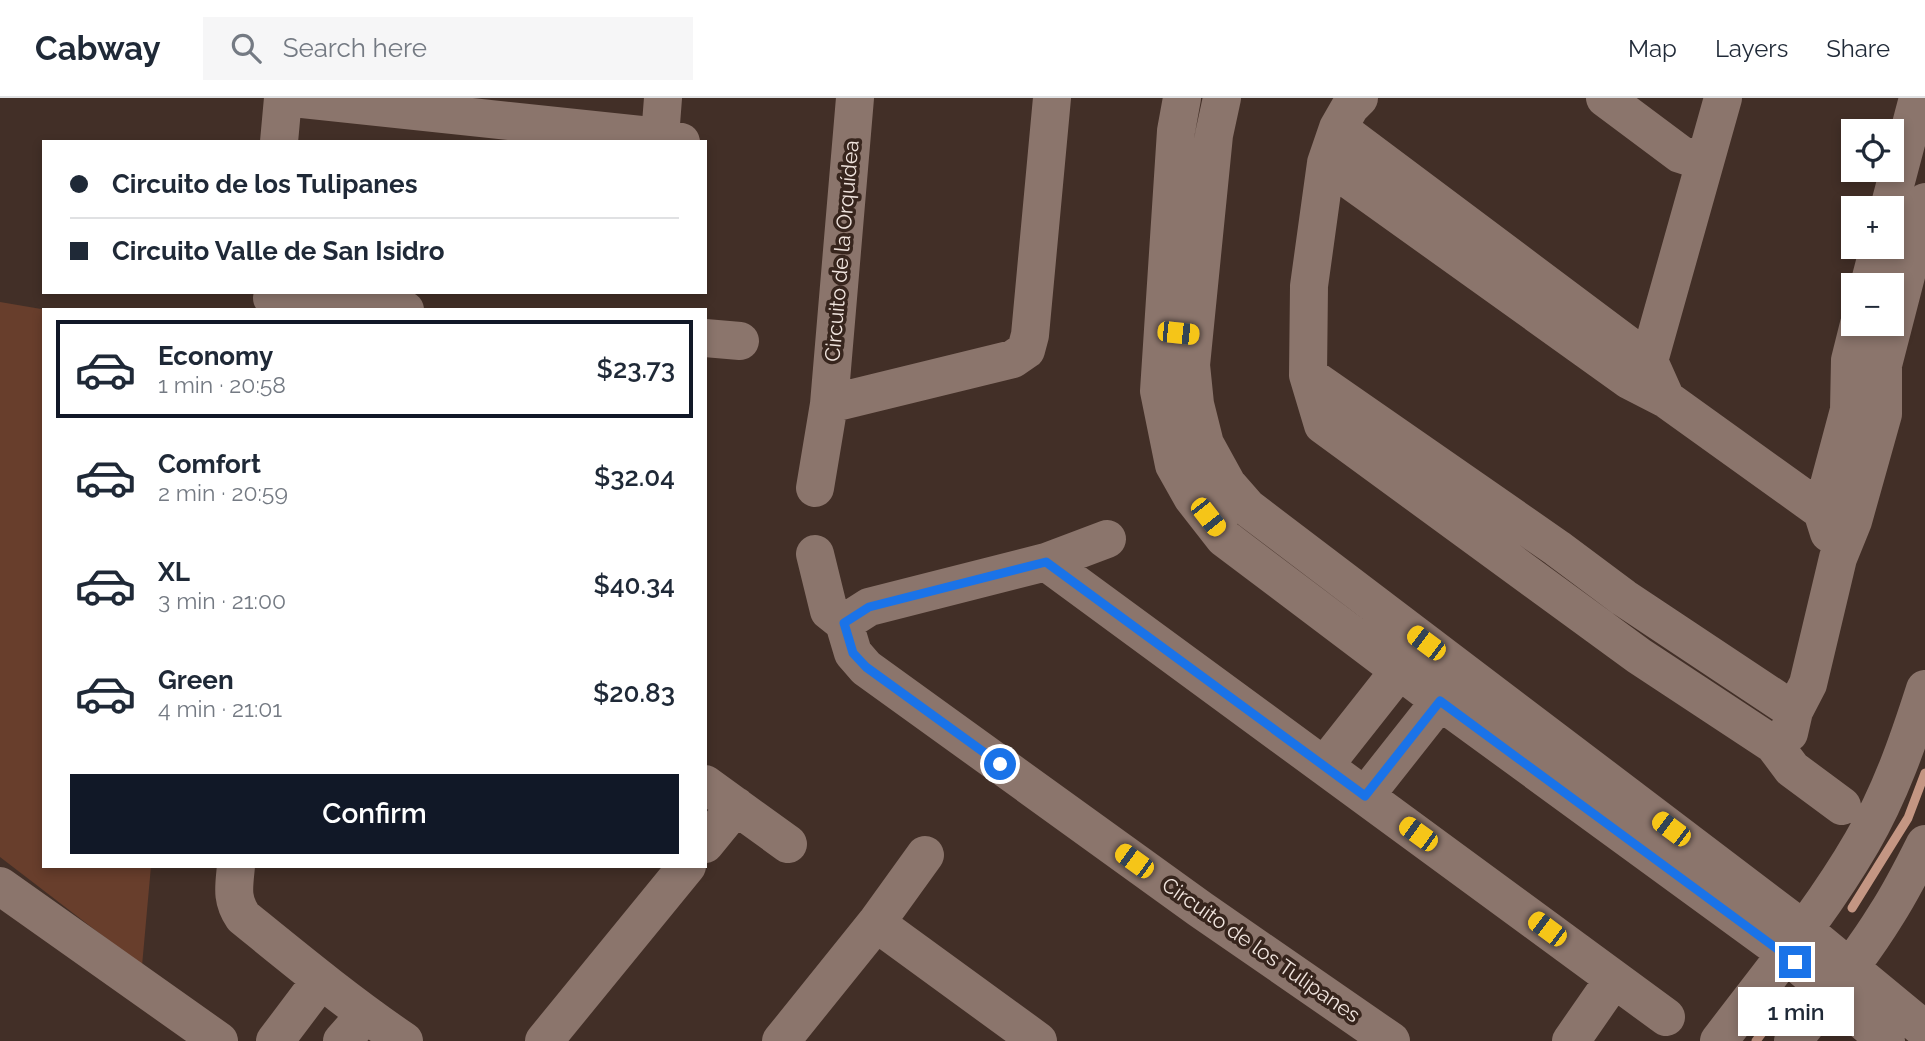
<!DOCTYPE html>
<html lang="en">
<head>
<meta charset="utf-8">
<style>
	:root { --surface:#fff; --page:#f6f6f7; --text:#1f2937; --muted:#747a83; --line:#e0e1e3; --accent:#111827 }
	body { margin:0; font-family:Raleway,sans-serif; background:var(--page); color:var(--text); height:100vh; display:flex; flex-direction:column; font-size:26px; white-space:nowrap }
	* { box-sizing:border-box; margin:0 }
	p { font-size:23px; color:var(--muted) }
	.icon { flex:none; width:38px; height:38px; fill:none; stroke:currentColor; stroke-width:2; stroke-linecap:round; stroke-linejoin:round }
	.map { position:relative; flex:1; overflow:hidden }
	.drawer { position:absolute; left:42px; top:210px; width:665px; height:560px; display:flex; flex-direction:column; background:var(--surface); border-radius:0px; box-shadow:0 4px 10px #0003 }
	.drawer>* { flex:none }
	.top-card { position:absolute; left:42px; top:42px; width:665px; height:154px; border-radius:0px; box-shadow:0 4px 10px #0003; display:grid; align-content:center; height:154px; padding:0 28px; background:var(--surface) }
	.tools { position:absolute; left:1841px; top:21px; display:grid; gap:14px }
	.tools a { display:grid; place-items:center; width:63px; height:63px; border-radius:0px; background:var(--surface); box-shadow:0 4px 10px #0003; font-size:35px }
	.end { position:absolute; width:32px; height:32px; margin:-16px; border:9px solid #1a73e8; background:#fff; box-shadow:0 0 0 4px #fff }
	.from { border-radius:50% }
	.bubble { position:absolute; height:49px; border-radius:0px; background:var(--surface); box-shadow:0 4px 10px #0003; font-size:23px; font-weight:600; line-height:49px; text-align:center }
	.car { position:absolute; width:21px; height:42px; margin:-21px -10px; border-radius:9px; box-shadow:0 0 5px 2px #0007; background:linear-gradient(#f5c518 24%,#345 0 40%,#f5c518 0 76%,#345 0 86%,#f5c518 0) }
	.top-card b { display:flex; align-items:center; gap:24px; height:66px; font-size:26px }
	.top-card b+b { border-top:2px solid var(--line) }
	.top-card i { width:18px; height:18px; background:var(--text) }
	ul { padding:12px 0 0; list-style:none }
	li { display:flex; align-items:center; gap:21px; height:98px; margin:0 14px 10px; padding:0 14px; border:4px solid transparent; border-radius:0px }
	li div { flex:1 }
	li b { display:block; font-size:26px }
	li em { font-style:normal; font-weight:600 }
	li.selected { border-color:var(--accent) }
	li>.icon { width:63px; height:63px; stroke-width:1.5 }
	.action { display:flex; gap:14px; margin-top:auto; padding:14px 28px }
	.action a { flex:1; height:80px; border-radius:0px; background:var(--accent); color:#fff; font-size:28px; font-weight:600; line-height:80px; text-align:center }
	header { display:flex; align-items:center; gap:42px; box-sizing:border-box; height:98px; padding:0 35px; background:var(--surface); border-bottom:2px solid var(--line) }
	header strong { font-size:33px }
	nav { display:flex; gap:38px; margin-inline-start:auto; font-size:24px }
	.search { width:490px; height:63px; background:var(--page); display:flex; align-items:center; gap:18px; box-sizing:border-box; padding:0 24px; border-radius:0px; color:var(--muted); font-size:26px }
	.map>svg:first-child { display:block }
	.green { fill:#683e2c }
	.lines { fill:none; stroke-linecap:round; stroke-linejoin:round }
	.stream { stroke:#c49683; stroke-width:9 }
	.minor { stroke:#8b756c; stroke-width:38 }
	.route { stroke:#1a73e8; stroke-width:9 }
	.labels { text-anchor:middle; stroke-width:7; stroke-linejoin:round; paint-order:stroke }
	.street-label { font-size:21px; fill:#f1e5df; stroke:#37251d }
</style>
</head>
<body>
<header>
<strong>Cabway</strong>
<div class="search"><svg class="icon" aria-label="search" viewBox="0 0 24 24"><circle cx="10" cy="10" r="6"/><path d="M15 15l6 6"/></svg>Search here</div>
<nav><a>Map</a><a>Layers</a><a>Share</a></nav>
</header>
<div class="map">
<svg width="1925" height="943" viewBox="0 0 1925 943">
	<rect width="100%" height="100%" fill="#422f27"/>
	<path class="green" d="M 0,204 L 47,212 L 44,212 L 44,768 L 151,768 L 142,868 L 0,759 Z"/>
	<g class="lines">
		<path class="stream" d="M 1852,810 L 1908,720 L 1925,675
			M 1756,943 L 1791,896"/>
		<path class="minor" d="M 293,0 L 660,39 L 681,44
			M 855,0 L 829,306 L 1013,261 L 1026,252 L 1030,237 L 1052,0
			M 1182,0 L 1176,33 L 1159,293 L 1174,367 L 1192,399 L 1224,440 L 1440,603 L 1785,855 L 1886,943
			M 1222,0 L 1214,37 L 1191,267 L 1195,306 L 1205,346 L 1227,386 L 1248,410 L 1804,832 L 1925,932
			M 1359,0 L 1350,9 L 1338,30 L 1326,65 L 1309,188 L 1308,277 L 1323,327 L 1639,558 L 1774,647 L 1789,635 L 1794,613 L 1808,586 L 1838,460 L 1853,423 L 1883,316 L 1883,267 L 1925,104
			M 1605,0 L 1680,56 L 1705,64
			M 1338,30 L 1649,263 L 1666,301
			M 660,39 L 663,0
			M 279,44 L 283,0
			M 1326,65 L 1629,282 L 1666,301 L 1822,413 L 1853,423
			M 1889,110 L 1918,0
			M 1869,187 L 1879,149
			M 272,200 L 405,212
			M 705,240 L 740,243
			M 1308,277 L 1557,450 L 1624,500 L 1794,613
			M 1633,278 L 1649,263 L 1723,0
			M 815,390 L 829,306
			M 1829,435 L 1822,413 L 1849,312 L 1850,262 L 1859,226
			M 1107,441 L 1046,464 L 869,509 L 844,525 L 853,555 L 866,570 L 1200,811 L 1391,943
			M 815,456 L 829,513 L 844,525
			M 1046,464 L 1666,919
			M 1774,647 L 1792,671 L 1842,708
			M 1324,668 L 1399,573
			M 705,686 L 788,746
			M 1365,698 L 1440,603
			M 705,746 L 736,708
			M 236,768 C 234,789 231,801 243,819 C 296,862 348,905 404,943
			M 0,788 L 219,943
			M 876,825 L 1038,943
			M 275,943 L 321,882
			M 342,943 L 365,917
			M 544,943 L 687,768
			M 781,943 L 876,825 L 925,757
			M 1571,943 L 1614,881
			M 1719,943 C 1768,878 1821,815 1862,744 C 1890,696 1908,644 1925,591
			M 1793,943 C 1825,901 1859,861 1886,817 C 1901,794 1913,770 1925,746"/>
	</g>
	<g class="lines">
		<path class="route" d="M 1000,666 L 866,569 L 853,555 L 844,525 L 869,509 L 1046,464 L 1365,698 L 1440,603 L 1795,864"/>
	</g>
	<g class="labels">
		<g class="street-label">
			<text transform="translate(842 153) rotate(-85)" y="7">Circuito de la Orquídea</text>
			<text transform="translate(1261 852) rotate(35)" y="7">Circuito de los Tulipanes</text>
		</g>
	</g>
</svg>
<div class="tools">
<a><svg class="icon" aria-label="locate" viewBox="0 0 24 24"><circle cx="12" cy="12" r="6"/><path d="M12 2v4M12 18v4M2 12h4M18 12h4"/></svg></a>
<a>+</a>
<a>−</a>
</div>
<i class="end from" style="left:1000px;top:666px"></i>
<i class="end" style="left:1795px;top:864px"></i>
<div class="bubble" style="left:1738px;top:889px;width:116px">1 min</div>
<i class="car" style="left:1178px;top:235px;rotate:96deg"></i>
<i class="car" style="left:1208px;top:419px;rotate:142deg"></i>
<i class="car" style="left:1426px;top:545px;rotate:307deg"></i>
<i class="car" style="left:1671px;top:731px;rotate:307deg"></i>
<i class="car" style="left:1418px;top:736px;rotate:306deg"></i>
<i class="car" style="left:1134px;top:763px;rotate:306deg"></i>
<i class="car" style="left:1547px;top:831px;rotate:307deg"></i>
<div class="top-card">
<b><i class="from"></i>Circuito de los Tulipanes</b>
<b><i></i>Circuito Valle de San Isidro</b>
</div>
<section class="drawer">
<ul>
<li class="selected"><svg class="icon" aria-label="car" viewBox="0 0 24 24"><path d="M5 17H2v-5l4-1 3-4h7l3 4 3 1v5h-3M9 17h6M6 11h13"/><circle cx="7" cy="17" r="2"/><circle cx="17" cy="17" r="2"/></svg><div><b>Economy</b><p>1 min · 20:58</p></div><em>$23.73</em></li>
<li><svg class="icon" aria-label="car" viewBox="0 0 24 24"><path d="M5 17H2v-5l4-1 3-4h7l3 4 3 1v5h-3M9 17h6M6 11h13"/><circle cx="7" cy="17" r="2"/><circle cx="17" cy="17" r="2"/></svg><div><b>Comfort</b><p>2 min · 20:59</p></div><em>$32.04</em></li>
<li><svg class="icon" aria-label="car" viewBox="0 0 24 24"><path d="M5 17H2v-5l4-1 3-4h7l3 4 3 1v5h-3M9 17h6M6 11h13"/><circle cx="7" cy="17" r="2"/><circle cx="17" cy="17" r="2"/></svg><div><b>XL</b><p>3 min · 21:00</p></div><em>$40.34</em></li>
<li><svg class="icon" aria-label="car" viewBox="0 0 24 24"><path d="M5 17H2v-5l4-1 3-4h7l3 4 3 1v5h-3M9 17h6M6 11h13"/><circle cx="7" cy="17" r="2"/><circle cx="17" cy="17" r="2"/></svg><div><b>Green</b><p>4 min · 21:01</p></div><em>$20.83</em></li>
</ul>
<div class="action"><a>Confirm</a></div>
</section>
</div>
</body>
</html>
